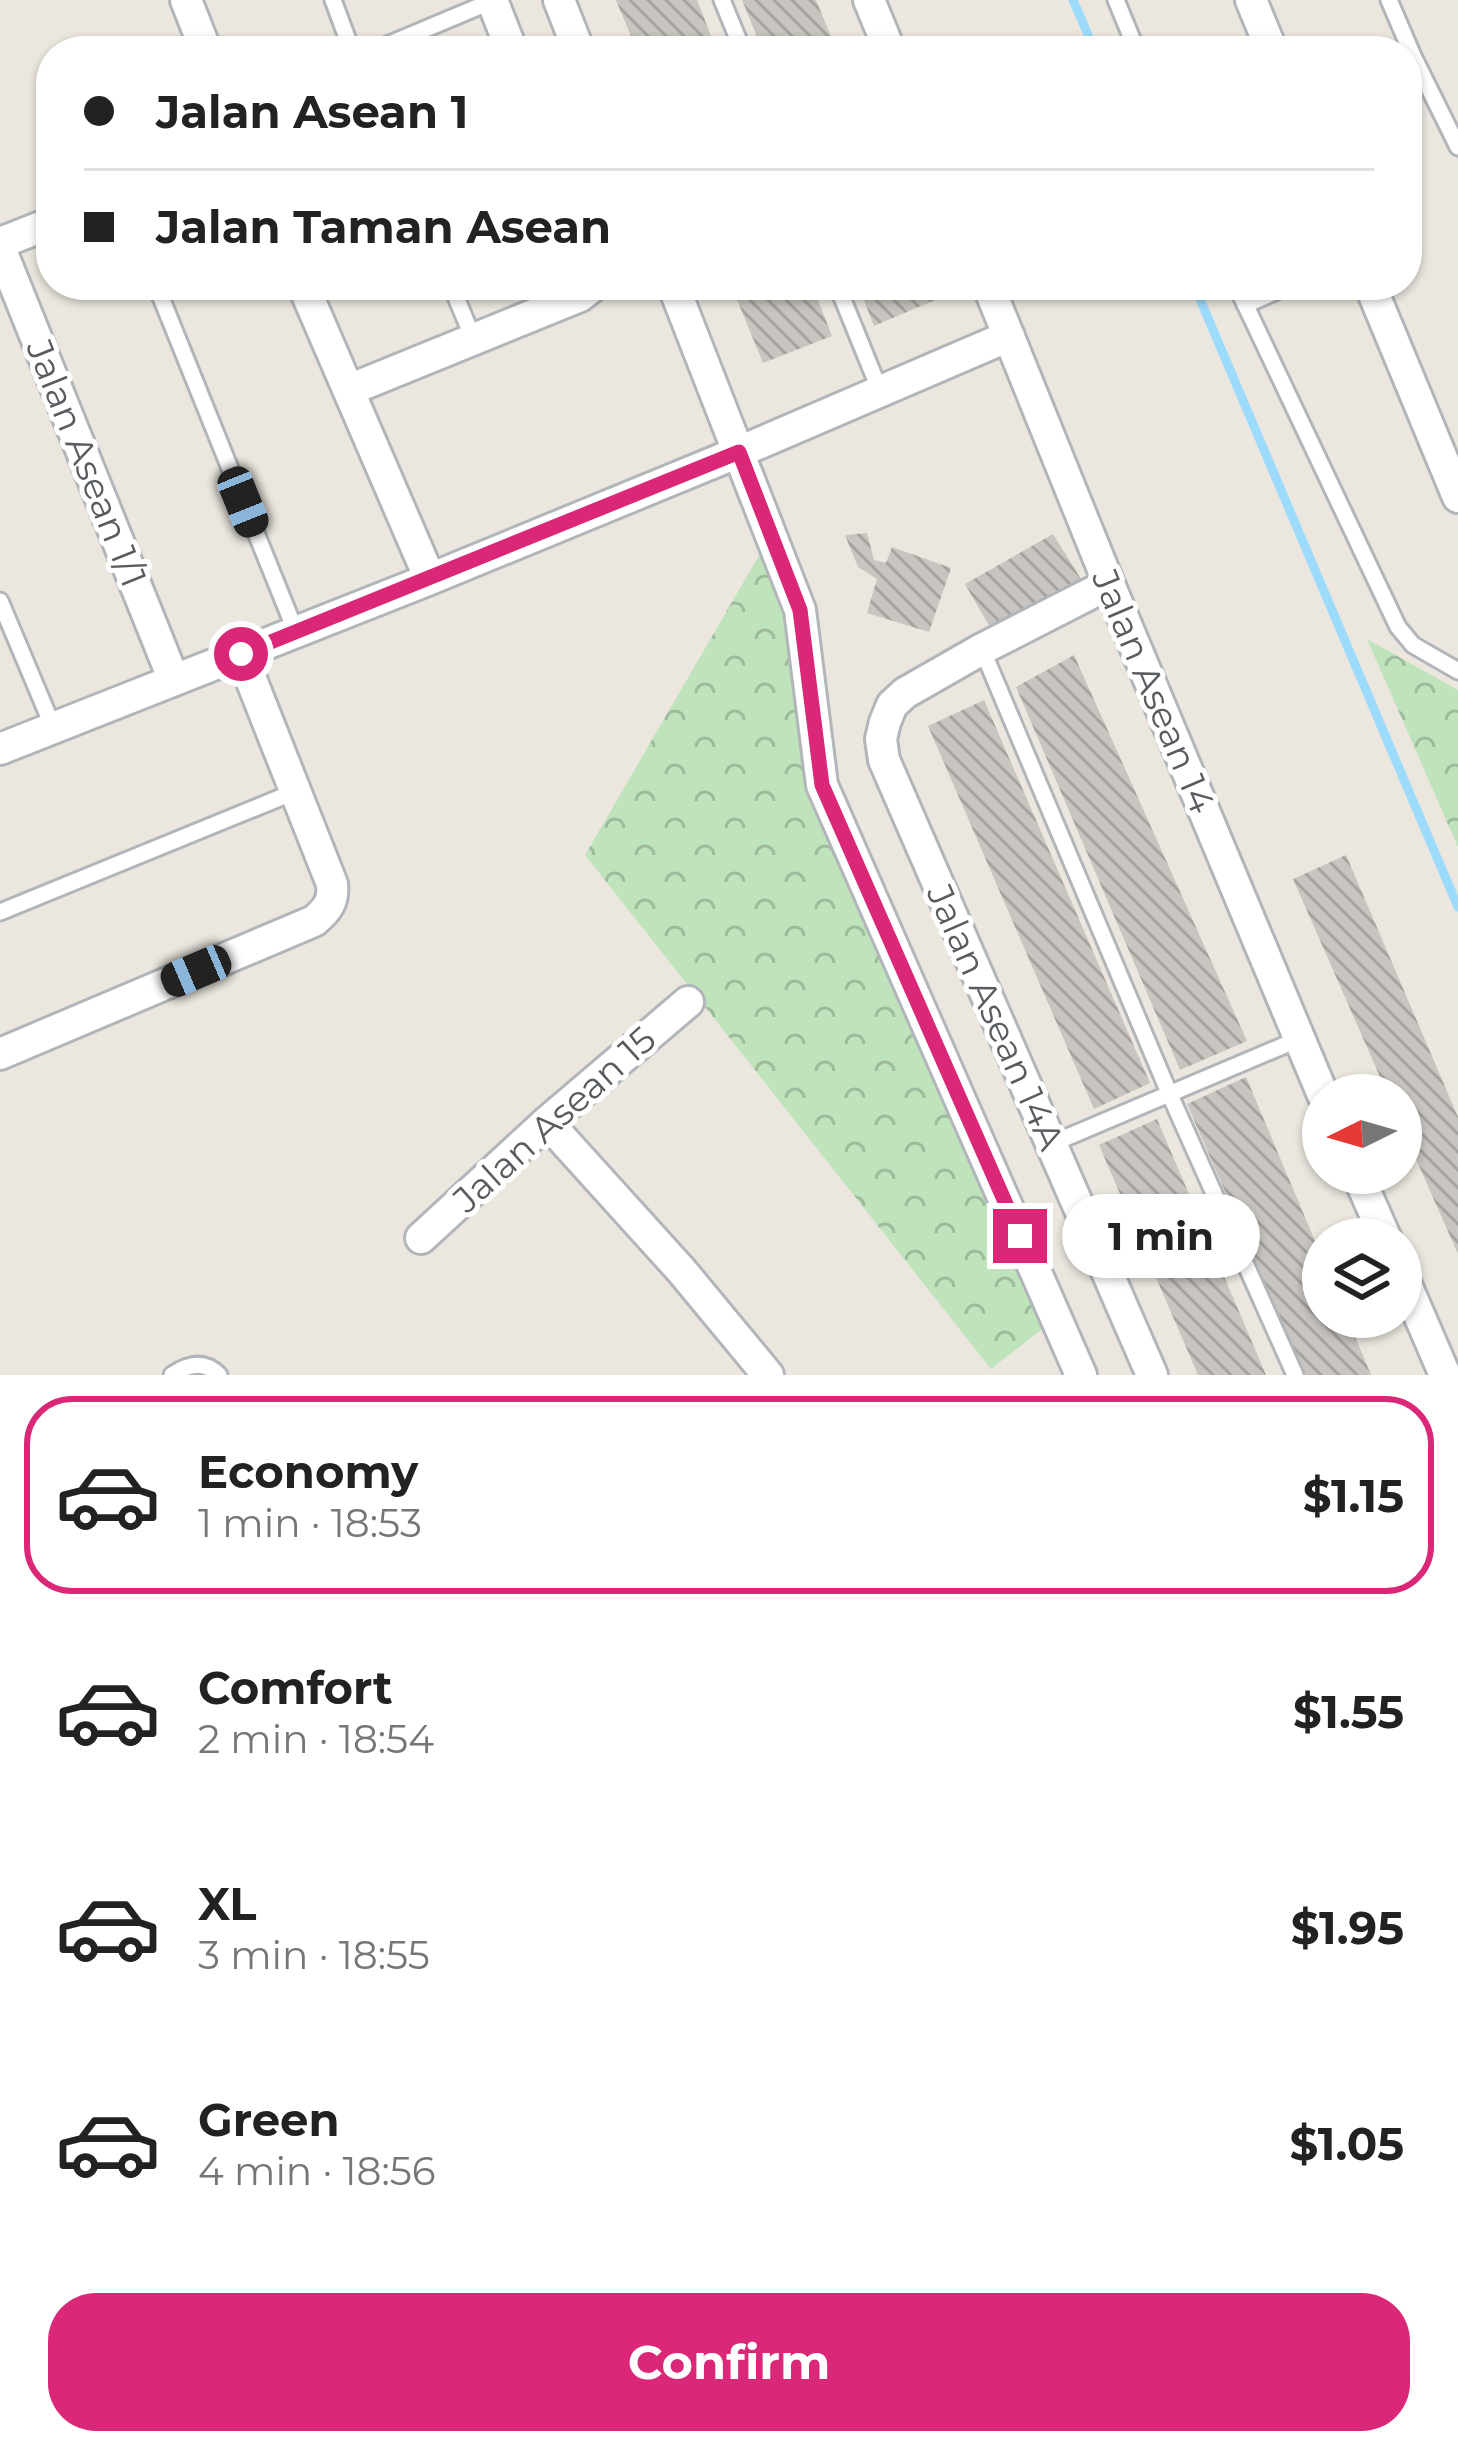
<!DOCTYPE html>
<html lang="en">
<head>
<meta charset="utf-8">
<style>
	:root { --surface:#fff; --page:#f2f2f2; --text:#222; --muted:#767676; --line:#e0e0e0; --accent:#db2777 }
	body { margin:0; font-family:Montserrat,sans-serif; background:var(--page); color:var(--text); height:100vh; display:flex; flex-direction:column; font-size:45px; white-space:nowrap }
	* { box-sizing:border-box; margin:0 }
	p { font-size:39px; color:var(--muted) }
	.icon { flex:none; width:66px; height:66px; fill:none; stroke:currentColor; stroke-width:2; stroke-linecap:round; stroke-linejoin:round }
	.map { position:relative; height:1375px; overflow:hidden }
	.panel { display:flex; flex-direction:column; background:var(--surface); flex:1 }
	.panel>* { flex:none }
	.hud { position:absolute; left:36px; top:36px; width:1386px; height:264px; border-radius:48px; box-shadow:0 3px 9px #0004; display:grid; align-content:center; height:264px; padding:0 48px; background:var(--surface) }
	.needle { width:78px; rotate:265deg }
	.fabs { position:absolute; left:1302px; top:1074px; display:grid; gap:24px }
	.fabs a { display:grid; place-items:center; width:120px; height:120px; border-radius:50%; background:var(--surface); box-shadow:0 3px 9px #0004; font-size:60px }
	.end { position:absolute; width:54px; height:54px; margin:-27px; border:15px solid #db2777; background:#fff; box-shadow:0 0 0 6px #fff }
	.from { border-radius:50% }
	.bubble { position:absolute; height:84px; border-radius:42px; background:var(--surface); box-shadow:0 3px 9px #0004; font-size:39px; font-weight:700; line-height:84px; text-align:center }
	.car { position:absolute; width:36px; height:72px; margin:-36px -18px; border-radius:15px; box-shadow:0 0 9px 3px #0007; background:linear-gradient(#222 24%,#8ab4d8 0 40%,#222 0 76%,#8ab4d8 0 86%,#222 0) }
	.hud b { display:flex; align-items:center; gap:42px; height:114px; font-size:45px }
	.hud b+b { border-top:3px solid var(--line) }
	.hud i { width:30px; height:30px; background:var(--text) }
	ul { padding:21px 0 0; list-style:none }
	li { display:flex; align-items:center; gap:36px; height:198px; margin:0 24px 18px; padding:0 24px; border:6px solid transparent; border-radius:48px }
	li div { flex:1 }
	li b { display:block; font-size:45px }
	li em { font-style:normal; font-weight:700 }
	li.on { border-color:var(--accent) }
	li>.icon { width:108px; height:108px; stroke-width:1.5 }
	.primary-button { display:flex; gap:24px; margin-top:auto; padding:24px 48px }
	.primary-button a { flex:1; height:138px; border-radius:48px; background:var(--accent); color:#fff; font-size:48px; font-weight:700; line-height:138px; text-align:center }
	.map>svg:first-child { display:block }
	.forest { fill:url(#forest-crowns) }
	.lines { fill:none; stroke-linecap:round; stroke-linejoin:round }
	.stream { stroke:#9ddbfd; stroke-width:9 }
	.building { fill:url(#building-back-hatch) }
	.service-casing { stroke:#b2b6ba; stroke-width:21 }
	.minor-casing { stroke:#b2b6ba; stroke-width:36 }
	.service { stroke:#fff; stroke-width:15 }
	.minor { stroke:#fff; stroke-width:30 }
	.route { stroke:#db2777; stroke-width:15 }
	.labels { text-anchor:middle; stroke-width:10; stroke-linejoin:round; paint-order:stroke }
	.street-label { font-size:36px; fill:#585c60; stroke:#fff }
</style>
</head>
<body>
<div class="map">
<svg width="1458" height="1375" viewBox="0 0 1458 1375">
	<defs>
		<pattern id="forest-crowns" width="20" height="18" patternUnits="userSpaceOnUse" patternTransform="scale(3)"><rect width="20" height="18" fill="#bfe3bb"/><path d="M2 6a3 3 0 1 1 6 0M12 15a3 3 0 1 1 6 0" fill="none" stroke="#9ebb9b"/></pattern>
		<pattern id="building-back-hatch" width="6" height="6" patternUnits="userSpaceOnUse" patternTransform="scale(3)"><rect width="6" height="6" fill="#c8c4bf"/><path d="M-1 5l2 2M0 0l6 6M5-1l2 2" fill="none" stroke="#a5a29f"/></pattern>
	</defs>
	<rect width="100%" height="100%" fill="#ebe7df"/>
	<path class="forest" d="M 772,533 L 819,767 L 1056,1318 L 991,1369 L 585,855 Z
		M 1367,639 L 1458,690 L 1458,847 Z"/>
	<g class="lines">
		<path class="stream" d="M 1073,0 L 1095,51
			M 1194,285 L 1458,907"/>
	</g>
	<path class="building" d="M 616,0 L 697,0 L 717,51 L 637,51 Z
		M 742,0 L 816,0 L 837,51 L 763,51 Z
		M 731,285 L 812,285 L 832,336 L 763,363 Z
		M 858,285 L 935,285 L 940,298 L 874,326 Z
		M 867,533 L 874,560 L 886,563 L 892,547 L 951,568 L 929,632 L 867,613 L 877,579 L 858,567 L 845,535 Z
		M 1053,534 L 1081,579 L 991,629 L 965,584 Z
		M 1074,655 L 1247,1041 L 1180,1070 L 1016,687 Z
		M 984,700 L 1150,1083 L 1094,1109 L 928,726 Z
		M 1346,855 L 1458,1117 L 1458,1254 L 1401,1125 L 1401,1095 L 1388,1095 L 1293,879 Z
		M 1246,1077 L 1323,1260 L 1323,1317 L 1347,1317 L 1371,1375 L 1305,1375 L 1187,1104 Z
		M 1157,1119 L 1266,1375 L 1198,1375 L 1099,1145 Z"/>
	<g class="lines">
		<defs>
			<path id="service" d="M 333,0 L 352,51
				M 722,0 L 743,51
				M 1116,0 L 1137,51
				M 1389,0 L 1413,56 L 1458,147
				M 373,51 L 492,1
				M 156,285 L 296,632
				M 451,285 L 473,338
				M 837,285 L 880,391
				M 1236,285 L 1398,627 L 1413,645 L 1458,671
				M 1245,305 L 1291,285
				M 0,601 L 53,727
				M 982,649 L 1170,1095 L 1295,1375
				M 0,912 L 294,792
				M 1051,1144 L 1299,1039
				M 172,1375 C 188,1364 204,1360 219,1375"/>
			<path id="minor" d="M 186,0 L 206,51
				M 492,0 L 512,51
				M 559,0 L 579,51
				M 869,0 L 890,51
				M 1251,0 L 1272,51
				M 0,243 L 51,223
				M 0,248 L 173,678
				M 303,285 L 430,579
				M 673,285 L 800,610 L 822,785 L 1081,1375
				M 988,285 L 1109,584 L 1323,1095
				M 1370,285 L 1458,497
				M 349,390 L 580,296 L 594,285
				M 1109,584 L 982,649 L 905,693 L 892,705 L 885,722 L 881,739 L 884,760 L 1152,1375
				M 0,749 L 430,579 L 739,452 L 1009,336
				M 0,1054 L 314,921 C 327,910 334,902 332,884 L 241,654
				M 547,1122 L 681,1270 L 768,1375
				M 1357,1173 L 1386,1239
				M 421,1238 L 547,1122 L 688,1002
				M 1401,1273 L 1445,1375"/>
		</defs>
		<use href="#service" class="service-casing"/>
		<use href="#minor" class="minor-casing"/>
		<use href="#service" class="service"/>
		<use href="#minor" class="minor"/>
	</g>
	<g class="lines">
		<path class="route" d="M 241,654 L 739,452 L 800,610 L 822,785 L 1020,1236"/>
	</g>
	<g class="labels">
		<g class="street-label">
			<text transform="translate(87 463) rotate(68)" y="13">Jalan Asean 1/1</text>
			<text transform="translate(1154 691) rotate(67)" y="13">Jalan Asean 14</text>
			<text transform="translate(996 1017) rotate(66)" y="13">Jalan Asean 14A</text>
			<text transform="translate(554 1119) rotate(-42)" y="13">Jalan Asean 15</text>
		</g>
	</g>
</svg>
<div class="fabs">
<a><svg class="needle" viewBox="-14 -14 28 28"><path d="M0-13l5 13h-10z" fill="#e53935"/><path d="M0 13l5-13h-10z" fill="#767676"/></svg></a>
<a><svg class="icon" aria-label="layers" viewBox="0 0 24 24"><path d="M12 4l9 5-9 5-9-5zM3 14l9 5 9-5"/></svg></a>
</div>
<i class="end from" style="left:241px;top:654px"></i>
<i class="end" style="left:1020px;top:1236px"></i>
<div class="bubble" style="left:1062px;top:1194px;width:198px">1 min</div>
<i class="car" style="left:243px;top:502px;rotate:158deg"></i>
<i class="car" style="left:196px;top:971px;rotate:247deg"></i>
<div class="hud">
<b><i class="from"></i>Jalan Asean 1</b>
<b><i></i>Jalan Taman Asean</b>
</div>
</div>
<section class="panel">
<ul>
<li class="on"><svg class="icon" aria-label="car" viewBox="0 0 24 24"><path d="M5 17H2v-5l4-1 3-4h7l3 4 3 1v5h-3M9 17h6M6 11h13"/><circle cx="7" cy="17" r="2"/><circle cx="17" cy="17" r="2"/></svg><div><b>Economy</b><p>1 min · 18:53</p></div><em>$1.15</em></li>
<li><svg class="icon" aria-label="car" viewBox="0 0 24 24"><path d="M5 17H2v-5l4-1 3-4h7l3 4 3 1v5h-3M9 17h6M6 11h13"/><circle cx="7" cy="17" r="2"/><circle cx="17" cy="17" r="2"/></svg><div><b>Comfort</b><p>2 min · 18:54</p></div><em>$1.55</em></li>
<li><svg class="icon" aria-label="car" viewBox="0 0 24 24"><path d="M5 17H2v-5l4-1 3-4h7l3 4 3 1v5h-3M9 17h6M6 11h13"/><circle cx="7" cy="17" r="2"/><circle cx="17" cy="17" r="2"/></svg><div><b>XL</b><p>3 min · 18:55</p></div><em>$1.95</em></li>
<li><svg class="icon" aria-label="car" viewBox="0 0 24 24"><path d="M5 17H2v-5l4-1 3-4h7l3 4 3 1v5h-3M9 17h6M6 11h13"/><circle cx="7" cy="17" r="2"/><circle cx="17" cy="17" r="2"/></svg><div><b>Green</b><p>4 min · 18:56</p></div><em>$1.05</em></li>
</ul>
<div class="primary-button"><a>Confirm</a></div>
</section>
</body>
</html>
